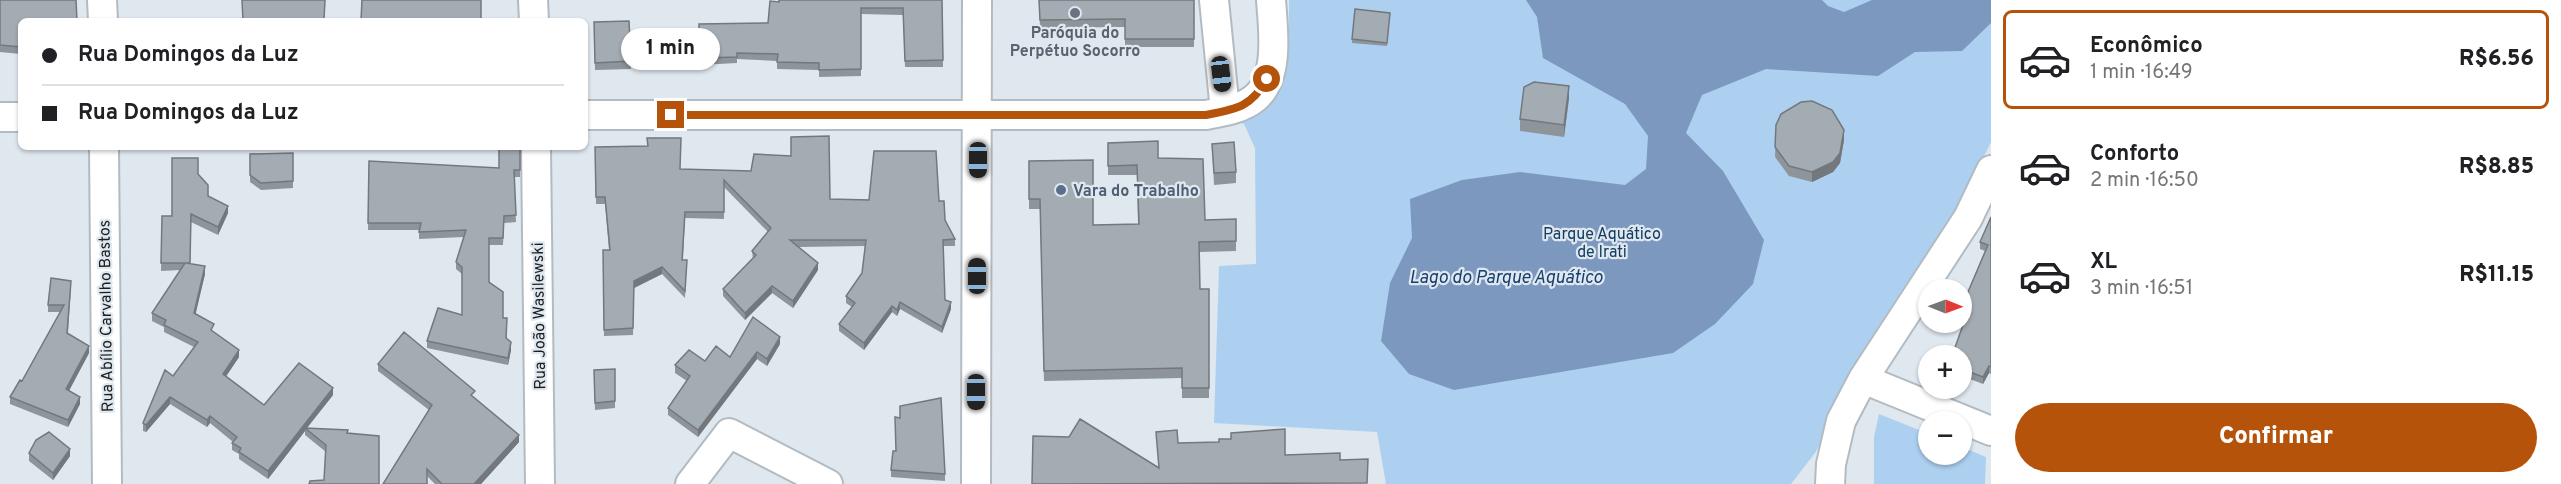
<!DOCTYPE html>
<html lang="pt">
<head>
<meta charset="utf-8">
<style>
	:root { --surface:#fff; --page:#f6f6f6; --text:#202124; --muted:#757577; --line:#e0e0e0; --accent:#b45309 }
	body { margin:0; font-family:Overpass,sans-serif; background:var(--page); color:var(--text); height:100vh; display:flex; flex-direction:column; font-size:22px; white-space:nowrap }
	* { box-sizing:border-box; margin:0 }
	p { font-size:20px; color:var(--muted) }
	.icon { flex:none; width:33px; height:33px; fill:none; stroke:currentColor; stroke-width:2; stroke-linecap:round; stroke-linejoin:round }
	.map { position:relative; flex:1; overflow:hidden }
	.details { display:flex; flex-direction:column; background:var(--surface); width:570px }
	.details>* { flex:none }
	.guide { position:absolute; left:18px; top:18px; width:570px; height:132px; border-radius:9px; box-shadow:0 2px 4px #0004; display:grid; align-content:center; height:132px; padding:0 24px; background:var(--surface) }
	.needle { width:39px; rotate:91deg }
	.fabs { position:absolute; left:1918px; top:279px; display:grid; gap:12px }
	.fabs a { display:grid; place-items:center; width:54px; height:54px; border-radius:50%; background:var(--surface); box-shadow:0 2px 4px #0004; font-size:30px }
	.end { position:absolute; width:27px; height:27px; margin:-14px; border:8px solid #b45309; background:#fff; box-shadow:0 0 0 3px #fff }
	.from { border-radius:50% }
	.bubble { position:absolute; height:42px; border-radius:21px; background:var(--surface); box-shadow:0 2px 4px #0004; font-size:20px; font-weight:800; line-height:42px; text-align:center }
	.car { position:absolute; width:18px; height:36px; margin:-18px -9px; border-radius:8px; box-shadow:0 0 4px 2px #0007; background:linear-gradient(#222 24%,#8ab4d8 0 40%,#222 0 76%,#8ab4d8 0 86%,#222 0) }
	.guide b { display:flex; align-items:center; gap:21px; height:57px; font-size:22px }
	.guide b+b { border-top:2px solid var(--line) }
	.guide i { width:15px; height:15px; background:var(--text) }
	ul { padding:10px 0 0; list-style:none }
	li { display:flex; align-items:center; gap:18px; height:99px; margin:0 12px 9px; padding:0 12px; border:3px solid transparent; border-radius:9px }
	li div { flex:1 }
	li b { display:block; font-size:22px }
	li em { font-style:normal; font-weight:800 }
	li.selected { border-color:var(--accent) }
	li>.icon { width:54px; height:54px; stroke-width:1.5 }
	.action { display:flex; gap:12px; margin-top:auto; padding:12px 24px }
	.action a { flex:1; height:69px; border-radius:36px; background:var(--accent); color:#fff; font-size:24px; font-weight:800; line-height:69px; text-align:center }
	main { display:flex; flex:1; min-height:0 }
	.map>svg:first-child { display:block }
	.green { fill:#add0f1 }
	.water { fill:#7c98bf }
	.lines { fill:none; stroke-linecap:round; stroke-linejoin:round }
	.minor-casing { stroke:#b3bbc2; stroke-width:32 }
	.minor { stroke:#fff; stroke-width:28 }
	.wall { fill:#8d949a }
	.shaded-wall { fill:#73787d }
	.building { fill:#a4acb3; stroke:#73787d; stroke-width:1.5 }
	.route { stroke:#b45309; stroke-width:8 }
	.worship-dot { fill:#6b7280; stroke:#dfe7ef; stroke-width:2 }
	.service-dot { fill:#5c6f8a; stroke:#dfe7ef; stroke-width:2 }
	.labels { text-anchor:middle; stroke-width:4.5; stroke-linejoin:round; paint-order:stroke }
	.worship-label { font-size:16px; font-weight:bold; fill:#5b616d; stroke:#dfe7ef }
	.service-label { font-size:16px; font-weight:bold; fill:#4e5e75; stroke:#dfe7ef; text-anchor:start }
	.park-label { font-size:16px; fill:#133e61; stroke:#dfe7ef }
	.street-label { font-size:16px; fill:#1c1e21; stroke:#dfe7ef }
	.water-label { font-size:18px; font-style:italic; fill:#173e70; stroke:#dfe7ef }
</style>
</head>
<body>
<main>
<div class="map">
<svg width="1991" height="484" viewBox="0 0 1991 484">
	<rect width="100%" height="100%" fill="#dfe7ef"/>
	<path class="green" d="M 1289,0 L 1991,0 L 1991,142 L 1960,205 L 1859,380 L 1815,453 L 1791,484 L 1386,484 L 1377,432 L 1214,423 L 1219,266 L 1256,264 L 1255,148 L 1244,124 L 1213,113 L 1279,84 L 1289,55 Z
		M 1879,414 L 1929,434 L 1929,454 L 1962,454 L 1962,447 L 1986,457 L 1985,484 L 1874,484 L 1874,437 Z"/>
	<path class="water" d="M 1526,0 L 1822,0 L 1828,6 L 1844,12 L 1872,0 L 1991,0 L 1991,23 L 1962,51 L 1915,52 L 1878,76 L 1766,69 L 1702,95 L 1686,133 L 1723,171 L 1764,240 L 1753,284 L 1715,324 L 1673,353 L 1454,390 L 1409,374 L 1381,341 L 1390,283 L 1412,238 L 1410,199 L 1462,180 L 1520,172 L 1625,185 L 1646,169 L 1648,136 L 1625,104 L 1543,58 L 1537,17 Z"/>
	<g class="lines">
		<defs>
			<path id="minor" d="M 102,0 L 103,21
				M 533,0 L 534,21
				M 1214,0 L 1225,111
				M 585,115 L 1206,115 C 1222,112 1242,109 1255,98 C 1280,78 1273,28 1271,0
				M 0,117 L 21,117
				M 104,147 L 107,484
				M 536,147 L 540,484
				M 1863,379 L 1991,431
				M 690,484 L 729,433 L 828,484
				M 976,484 L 977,0
				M 1830,484 L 1831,464 L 1841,421 L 1863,379 L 1968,218 L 1991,170"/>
		</defs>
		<use href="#minor" class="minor-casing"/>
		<use href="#minor" class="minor"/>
	</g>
	<path class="wall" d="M 0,0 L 21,21 L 21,54 L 0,52 Z
		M 942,0 L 943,67 L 905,67 L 903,15 L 861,14 L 861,76 L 819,77 L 819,70 L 777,69 L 777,61 L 737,59 L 737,63 L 699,65 L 699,24 L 768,23 L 779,2 Z
		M 1039,0 L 1194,0 L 1194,47 L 1125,47 L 1125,27 L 1040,28 Z
		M 1390,13 L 1387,46 L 1352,43 L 1352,39 Z
		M 629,21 L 631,69 L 595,70 L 594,22 Z
		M 1569,98 L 1564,137 L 1520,131 L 1520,119 Z
		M 1776,125 L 1844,140 L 1840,163 L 1833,172 L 1812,182 L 1789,176 L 1775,157 Z
		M 1108,143 L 1158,158 L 1205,220 L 1236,241 L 1236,251 L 1200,252 L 1200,289 L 1209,289 L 1209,398 L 1182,398 L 1182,378 L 1044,381 L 1040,209 L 1029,209 L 1029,161 L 1093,225 L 1138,224 L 1137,175 L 1108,175 Z
		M 1212,144 L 1236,172 L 1236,183 L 1214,185 Z
		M 520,147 L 520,177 L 514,177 L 516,222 L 504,223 L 503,245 L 489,245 L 489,282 L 503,318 L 507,338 L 511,350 L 508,365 L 427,348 L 427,341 L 462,315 L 462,274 L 456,269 L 456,262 L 464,237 L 419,239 L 419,230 L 368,230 L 369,161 L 499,168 Z
		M 595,147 L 680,169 L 830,199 L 939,201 L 945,220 L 955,239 L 955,246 L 943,246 L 945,300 L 951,309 L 942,333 L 900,309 L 897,316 L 892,312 L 864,350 L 839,331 L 839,324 L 852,307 L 846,303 L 846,296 L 862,273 L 865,246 L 798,247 L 818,270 L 793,308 L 772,293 L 745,320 L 723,296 L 723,289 L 753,259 L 752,251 L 768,232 L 724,187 L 724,219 L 685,218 L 683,260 L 687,260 L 685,298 L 662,274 L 634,288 L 633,335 L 604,336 L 603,250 L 609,250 L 605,204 L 596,204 Z
		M 293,153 L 293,188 L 261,190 L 250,182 L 250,154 Z
		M 198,174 L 208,196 L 228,213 L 218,235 L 191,222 L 190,264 L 205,274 L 195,314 L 239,357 L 226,376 L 264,405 L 333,395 L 307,428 L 348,430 L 324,480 L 326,452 L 305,435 L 305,431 L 268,479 L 239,459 L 239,454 L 232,450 L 232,443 L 233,442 L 210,423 L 207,427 L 170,404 L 146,432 L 143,431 L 143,423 L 173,376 L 194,347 L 164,332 L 164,327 L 152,321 L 152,313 L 180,270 L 161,271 L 162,216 L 172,216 Z
		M 1991,217 L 1991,374 L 1989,373 L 1983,384 L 1962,376 L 1962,356 L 1967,314 L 1962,313 L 1962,306 L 1985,251 L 1980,249 L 1980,242 Z
		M 71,287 L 68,333 L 89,353 L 69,391 L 80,404 L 68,427 L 10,404 L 10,397 L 22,381 L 60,312 L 48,312 L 48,305 Z
		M 780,344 L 767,366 L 757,359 L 698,437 L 668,415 L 668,408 L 687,381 L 675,373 L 675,365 L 730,357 Z
		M 378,364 L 475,398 L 519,442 L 481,484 L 435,484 L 427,476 L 383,484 L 429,410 L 378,371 Z
		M 615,369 L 615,408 L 595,410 L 594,370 Z
		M 896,451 L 945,474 L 945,481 L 891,477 L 891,470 Z
		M 29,453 L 70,456 L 53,480 L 29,461 Z"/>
	<path class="shaded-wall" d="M 1569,86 L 1569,98 L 1564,137 L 1564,125 Z
		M 1844,130 L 1844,140 L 1840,163 L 1833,172 L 1812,182 L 1812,172 Z
		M 228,206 L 228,213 L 218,235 L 218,227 Z
		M 818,263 L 818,270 L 793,308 L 793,301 Z
		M 205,266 L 205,274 L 194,321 L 194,313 Z
		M 662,267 L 662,274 L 634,288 L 634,281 Z
		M 772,286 L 772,293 L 745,320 L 745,313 Z
		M 900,302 L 900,309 L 897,316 L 897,310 Z
		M 951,302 L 951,309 L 942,333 L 942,327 Z
		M 892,306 L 892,312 L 864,350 L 864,343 Z
		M 780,337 L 780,344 L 767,366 L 767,359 Z
		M 511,342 L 511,350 L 508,365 L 508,358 Z
		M 89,346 L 89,353 L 66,396 L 66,389 Z
		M 239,350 L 239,357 L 223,381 L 223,374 Z
		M 757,352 L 757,359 L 698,437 L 698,430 Z
		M 1989,366 L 1989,373 L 1983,384 L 1983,377 Z
		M 333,388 L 333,395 L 306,429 L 305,428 L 305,431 L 268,479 L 268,471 Z
		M 80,397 L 80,404 L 68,427 L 68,420 Z
		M 170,397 L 170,404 L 146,432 L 146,425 Z
		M 210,416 L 210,423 L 207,427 L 207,420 Z
		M 519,435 L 519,442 L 481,484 L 474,484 Z
		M 70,449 L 70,456 L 53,480 L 53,473 Z"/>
	<path class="building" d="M 0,0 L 76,0 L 77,21 L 21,21 L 21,47 L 0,45 Z
		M 242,0 L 325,0 L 324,19 L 361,20 L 362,0 L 481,0 L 481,21 L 243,21 Z
		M 779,0 L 942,0 L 943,60 L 905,61 L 903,8 L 861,8 L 861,69 L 819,70 L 819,63 L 777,62 L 778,54 L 737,53 L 737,57 L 699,58 L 699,24 L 768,23 L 770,1 L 779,2 Z
		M 1039,0 L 1194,0 L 1194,39 L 1125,39 L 1125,19 L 1040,20 Z
		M 1355,9 L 1390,13 L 1387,43 L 1352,39 Z
		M 629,21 L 631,61 L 595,63 L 594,22 Z
		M 1534,82 L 1569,86 L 1564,125 L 1520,119 L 1524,87 Z
		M 1812,101 L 1832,110 L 1844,130 L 1840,153 L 1833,162 L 1812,172 L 1789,166 L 1775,147 L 1776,125 L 1781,114 L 1801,102 Z
		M 829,136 L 830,199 L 869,200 L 874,151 L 936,151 L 939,201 L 944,201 L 945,220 L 955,239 L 943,240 L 945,300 L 951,302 L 942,327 L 900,302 L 897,310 L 892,306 L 864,343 L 839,324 L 855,303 L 846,296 L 862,273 L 866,240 L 790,240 L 818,263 L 793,301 L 772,286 L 745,313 L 723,289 L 756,255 L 752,251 L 771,228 L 724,180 L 724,212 L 685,212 L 682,260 L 687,260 L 685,291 L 662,267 L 634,281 L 633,328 L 604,330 L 603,250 L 610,250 L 605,197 L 596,197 L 595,147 L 648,146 L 647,138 L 681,138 L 680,169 L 751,171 L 754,154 L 791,156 L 791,137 Z
		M 1158,141 L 1158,158 L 1203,159 L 1205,220 L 1236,219 L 1236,241 L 1199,242 L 1200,289 L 1209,289 L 1209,388 L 1182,388 L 1182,368 L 1044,371 L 1040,199 L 1029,199 L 1029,161 L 1093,160 L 1093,225 L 1139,224 L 1137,165 L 1108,166 L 1108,143 Z
		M 1234,142 L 1236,172 L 1214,173 L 1212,144 Z
		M 499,147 L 520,147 L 520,170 L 514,170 L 516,215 L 504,216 L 503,238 L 489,238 L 489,282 L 503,292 L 503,318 L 507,318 L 506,338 L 511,342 L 508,358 L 427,341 L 438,308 L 462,315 L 462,267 L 456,262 L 466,230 L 419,232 L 421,223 L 368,223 L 369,161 L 499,168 Z
		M 293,153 L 293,181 L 261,183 L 250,175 L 250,154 Z
		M 172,158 L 198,158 L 198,174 L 208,185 L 208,196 L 228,206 L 218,227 L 191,214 L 190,263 L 186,263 L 205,266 L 194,313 L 214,324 L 211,330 L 239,350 L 223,374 L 264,405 L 299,363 L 333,388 L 268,471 L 239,452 L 241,448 L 232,443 L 237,437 L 210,416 L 207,420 L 170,397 L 146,425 L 143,423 L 165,370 L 173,376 L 198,342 L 164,325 L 166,320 L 152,313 L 185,263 L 161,263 L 162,216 L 172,216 Z
		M 1991,217 L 1991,367 L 1989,366 L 1983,377 L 1962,369 L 1962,356 L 1952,356 L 1969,308 L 1962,306 L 1988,245 L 1980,242 Z
		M 51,278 L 71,281 L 67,333 L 89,346 L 66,389 L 80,397 L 68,420 L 10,397 L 20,380 L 22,381 L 64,305 L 48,305 Z
		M 753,317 L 780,337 L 767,359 L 757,352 L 698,430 L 668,408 L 690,376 L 675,365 L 689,350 L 705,361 L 716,346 L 730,357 Z
		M 404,332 L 475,391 L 471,395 L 519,435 L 474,484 L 442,484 L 427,469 L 427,484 L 383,484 L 432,405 L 378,364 Z
		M 615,369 L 615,401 L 595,403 L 594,370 Z
		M 941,398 L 945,474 L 891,470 L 893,451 L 896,451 L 895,417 L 900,418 L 900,406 Z
		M 1080,419 L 1159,468 L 1156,432 L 1177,430 L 1178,443 L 1219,442 L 1219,439 L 1231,439 L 1231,433 L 1285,429 L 1285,455 L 1340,453 L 1340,460 L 1368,459 L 1367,483 L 1032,484 L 1033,436 L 1069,437 Z
		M 305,428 L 348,430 L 347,433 L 379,436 L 379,484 L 309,484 L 310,481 L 324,480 L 326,445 Z
		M 49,432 L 70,449 L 53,473 L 29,453 L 36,440 Z"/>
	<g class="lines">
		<path class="route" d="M 671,115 L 1206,115 C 1237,109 1251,107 1267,79"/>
	</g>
	<circle class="worship-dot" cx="1075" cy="13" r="6"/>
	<circle class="service-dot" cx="1061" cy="190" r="6"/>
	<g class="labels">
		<g class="worship-label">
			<text x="1075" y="38">Paróquia do<tspan x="1075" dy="18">Perpétuo Socorro</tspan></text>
		</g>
		<g class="service-label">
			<text x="1073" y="196">Vara do Trabalho</text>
		</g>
		<g class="park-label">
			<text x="1602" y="239">Parque Aquático<tspan x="1602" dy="18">de Irati</tspan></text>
		</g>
		<g class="street-label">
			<text transform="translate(105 316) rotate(-91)" y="6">Rua Abílio Carvalho Bastos</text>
			<text transform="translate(538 316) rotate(-91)" y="6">Rua João Wasilewski</text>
		</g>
		<g class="water-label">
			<text x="1506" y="283">Lago do Parque Aquático</text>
		</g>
	</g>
</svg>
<div class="fabs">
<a><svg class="needle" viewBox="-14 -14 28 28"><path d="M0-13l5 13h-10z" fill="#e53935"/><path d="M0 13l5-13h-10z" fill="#757577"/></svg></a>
<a>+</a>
<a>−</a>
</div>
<i class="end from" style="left:1267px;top:79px"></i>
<i class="end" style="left:671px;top:115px"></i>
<div class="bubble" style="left:621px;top:28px;width:99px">1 min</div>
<i class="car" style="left:1221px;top:74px;rotate:173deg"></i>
<i class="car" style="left:978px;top:160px;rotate:180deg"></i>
<i class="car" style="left:977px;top:276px;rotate:0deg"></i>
<i class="car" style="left:976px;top:392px;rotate:180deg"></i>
<div class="guide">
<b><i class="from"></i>Rua Domingos da Luz</b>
<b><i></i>Rua Domingos da Luz</b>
</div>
</div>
<section class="details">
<ul>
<li class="selected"><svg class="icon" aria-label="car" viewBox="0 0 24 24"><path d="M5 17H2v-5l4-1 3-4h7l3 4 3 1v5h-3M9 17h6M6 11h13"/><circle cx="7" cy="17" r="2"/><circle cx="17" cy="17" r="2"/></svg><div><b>Econômico</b><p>1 min · 16:49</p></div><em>R$6.56</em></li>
<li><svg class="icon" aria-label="car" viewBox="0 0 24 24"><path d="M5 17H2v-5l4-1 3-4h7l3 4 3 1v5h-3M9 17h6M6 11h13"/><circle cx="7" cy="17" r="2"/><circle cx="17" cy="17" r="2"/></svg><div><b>Conforto</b><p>2 min · 16:50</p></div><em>R$8.85</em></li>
<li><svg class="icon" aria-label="car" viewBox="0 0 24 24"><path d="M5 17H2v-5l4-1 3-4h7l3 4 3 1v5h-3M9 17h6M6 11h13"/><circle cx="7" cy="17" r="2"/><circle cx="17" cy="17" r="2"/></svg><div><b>XL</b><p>3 min · 16:51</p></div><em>R$11.15</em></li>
</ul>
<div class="action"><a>Confirmar</a></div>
</section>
</main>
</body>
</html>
